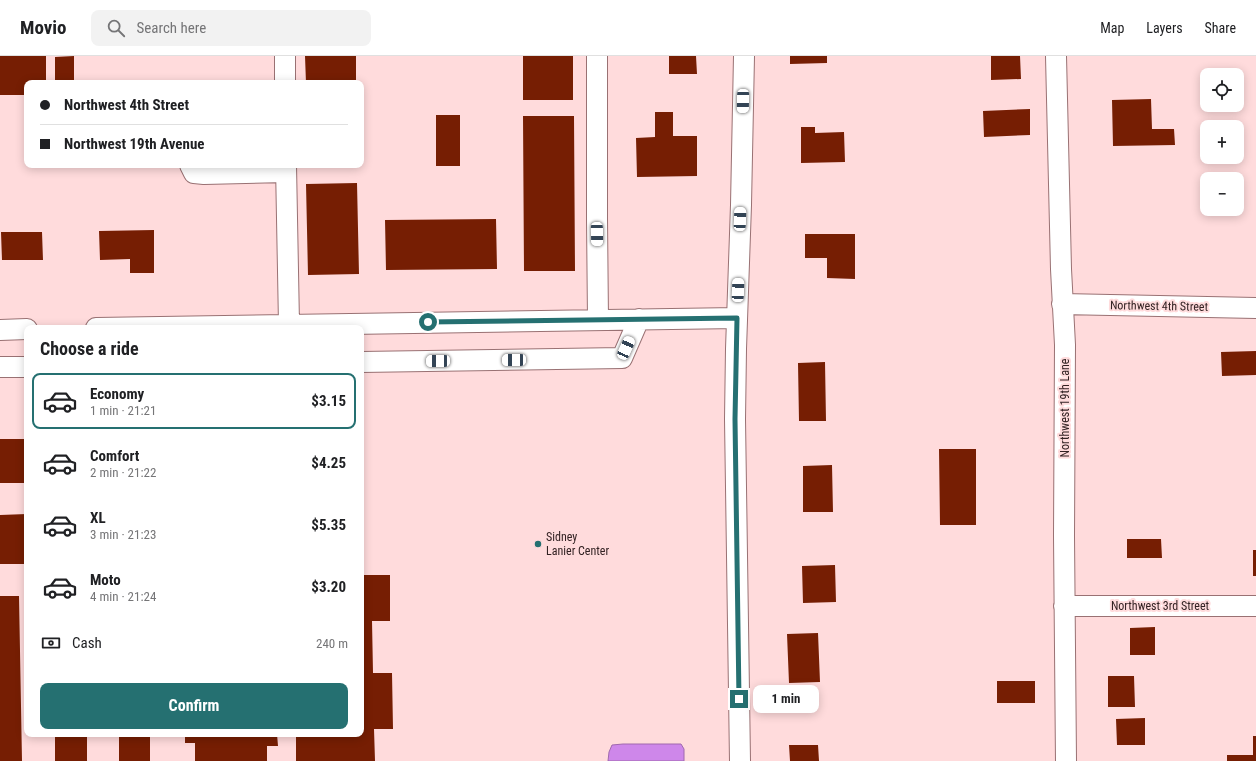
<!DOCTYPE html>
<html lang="en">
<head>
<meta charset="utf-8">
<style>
	:root { --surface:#fff; --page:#f2f2f2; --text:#202124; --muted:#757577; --line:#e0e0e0; --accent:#257071 }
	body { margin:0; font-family:"Roboto Condensed",sans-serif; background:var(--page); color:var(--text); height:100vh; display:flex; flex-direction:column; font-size:15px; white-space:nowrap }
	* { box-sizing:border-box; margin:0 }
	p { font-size:13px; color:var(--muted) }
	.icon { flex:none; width:22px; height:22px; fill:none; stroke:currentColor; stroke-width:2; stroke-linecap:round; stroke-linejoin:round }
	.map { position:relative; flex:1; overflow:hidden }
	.details { position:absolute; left:24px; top:269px; width:340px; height:412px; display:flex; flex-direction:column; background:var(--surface); border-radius:8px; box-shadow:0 2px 10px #0003 }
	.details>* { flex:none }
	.top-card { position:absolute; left:24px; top:24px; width:340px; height:88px; border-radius:8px; box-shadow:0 2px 10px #0003; display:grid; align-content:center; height:88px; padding:0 16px; background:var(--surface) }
	.tools { position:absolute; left:1200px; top:12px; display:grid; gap:8px }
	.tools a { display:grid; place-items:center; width:44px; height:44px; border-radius:8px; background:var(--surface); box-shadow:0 2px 10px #0003; font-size:20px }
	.end { position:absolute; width:18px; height:18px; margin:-9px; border:5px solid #257071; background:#fff; box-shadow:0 0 0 2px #fff }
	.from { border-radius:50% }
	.bubble { position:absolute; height:28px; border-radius:8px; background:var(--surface); box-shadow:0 2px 10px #0003; font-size:13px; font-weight:700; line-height:28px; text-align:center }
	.car { position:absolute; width:12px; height:24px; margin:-12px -6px; border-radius:5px; box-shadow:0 0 3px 1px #0007; background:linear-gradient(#fff 24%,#345 0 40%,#fff 0 76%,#345 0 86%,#fff 0) }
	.top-card b { display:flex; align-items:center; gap:14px; height:38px; font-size:15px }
	.top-card b+b { border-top:1px solid var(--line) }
	.top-card i { width:10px; height:10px; background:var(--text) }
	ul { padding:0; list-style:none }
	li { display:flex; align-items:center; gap:12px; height:56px; margin:0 8px 6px; padding:0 8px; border:2px solid transparent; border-radius:8px }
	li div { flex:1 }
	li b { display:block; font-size:15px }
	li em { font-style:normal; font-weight:700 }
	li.active { border-color:var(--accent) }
	li>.icon { width:36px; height:36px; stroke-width:1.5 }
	h2 { padding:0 16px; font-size:18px; line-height:48px }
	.pay { display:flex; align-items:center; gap:10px; height:44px; padding:0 16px; font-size:15px }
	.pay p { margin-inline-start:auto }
	.button { display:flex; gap:8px; margin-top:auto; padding:8px 16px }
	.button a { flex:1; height:46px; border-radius:8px; background:var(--accent); color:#fff; font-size:16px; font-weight:700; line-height:46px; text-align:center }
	header { display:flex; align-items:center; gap:24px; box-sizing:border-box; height:56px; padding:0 20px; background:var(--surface); border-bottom:1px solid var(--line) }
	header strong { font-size:19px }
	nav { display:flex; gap:22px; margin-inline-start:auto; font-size:14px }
	.search { width:280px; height:36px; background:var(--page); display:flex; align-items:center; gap:10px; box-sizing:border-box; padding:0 14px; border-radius:8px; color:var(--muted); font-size:15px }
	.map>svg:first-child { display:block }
	.water { fill:#ce87ea; stroke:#a069ae }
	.building { fill:#761e03 }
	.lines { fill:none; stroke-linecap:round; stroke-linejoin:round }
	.minor-casing { stroke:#997173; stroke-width:22 }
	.minor { stroke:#fff; stroke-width:20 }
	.route { stroke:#257071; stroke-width:5 }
	.poi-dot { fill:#257071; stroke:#ffdbdc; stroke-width:1.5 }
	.labels { text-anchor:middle; stroke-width:4; stroke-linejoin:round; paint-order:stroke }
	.street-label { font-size:12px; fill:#332223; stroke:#ffdbdc }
	.poi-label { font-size:12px; fill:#332223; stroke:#ffdbdc; text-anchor:start }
</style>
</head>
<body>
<header>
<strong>Movio</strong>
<div class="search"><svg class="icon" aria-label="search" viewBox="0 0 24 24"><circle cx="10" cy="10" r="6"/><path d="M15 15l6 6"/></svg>Search here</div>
<nav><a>Map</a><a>Layers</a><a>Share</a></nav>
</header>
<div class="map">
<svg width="1256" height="705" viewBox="0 0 1256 705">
	<rect width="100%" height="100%" fill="#ffdbdc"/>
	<path class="water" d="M 623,688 L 681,688 L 684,693 L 684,705 L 608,705 L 609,696 L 612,689 Z"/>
	<path class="building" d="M 0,0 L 46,0 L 46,27 L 27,27 L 27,39 L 0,39 Z
		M 74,0 L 74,27 L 55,27 L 55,1 Z
		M 305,0 L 356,0 L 356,27 L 306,27 Z
		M 523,0 L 573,0 L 573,44 L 523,44 Z
		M 669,0 L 696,0 L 697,18 L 669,18 Z
		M 790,0 L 827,0 L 827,7 L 790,8 Z
		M 991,0 L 1020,0 L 1021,23 L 991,24 Z
		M 1151,43 L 1152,73 L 1174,73 L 1175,89 L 1113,90 L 1112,44 Z
		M 1030,53 L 1030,79 L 984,81 L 983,55 Z
		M 655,56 L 673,56 L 673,80 L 697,80 L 697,120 L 637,121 L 636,82 L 655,81 Z
		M 436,59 L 460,59 L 460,110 L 436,110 Z
		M 523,60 L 574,60 L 575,215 L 524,215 Z
		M 801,71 L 815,71 L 815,77 L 844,76 L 845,106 L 801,107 Z
		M 357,127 L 359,218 L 308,219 L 306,128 Z
		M 496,163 L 497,213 L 386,214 L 385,164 Z
		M 154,174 L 154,217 L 130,217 L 130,203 L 100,204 L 99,175 Z
		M 1,176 L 42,176 L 43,204 L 2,204 Z
		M 805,178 L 855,178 L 855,223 L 827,222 L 827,202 L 805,202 Z
		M 1256,295 L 1256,319 L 1222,320 L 1221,296 Z
		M 825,306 L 826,365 L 799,365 L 798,307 Z
		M 0,383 L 27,383 L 27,427 L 0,427 Z
		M 939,393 L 976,393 L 976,469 L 940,469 Z
		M 832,409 L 833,456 L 803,456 L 803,410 Z
		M 27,458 L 27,508 L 0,508 L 0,459 Z
		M 1127,483 L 1161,483 L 1162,502 L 1127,502 Z
		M 1253,494 L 1256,494 L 1256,520 L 1253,520 Z
		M 361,500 L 363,500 L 363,519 L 390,519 L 390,565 L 372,565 L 373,617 L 392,617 L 393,673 L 374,673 L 375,705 L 296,705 L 296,678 L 361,678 Z
		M 835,509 L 836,546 L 803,547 L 802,510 Z
		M 0,540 L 19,540 L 22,705 L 0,705 Z
		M 1155,571 L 1155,599 L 1130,599 L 1130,572 Z
		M 818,577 L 820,626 L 789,627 L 787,578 Z
		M 1108,620 L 1134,620 L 1135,651 L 1108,651 Z
		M 997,625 L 1035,625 L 1035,647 L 997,647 Z
		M 1145,662 L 1145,689 L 1117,689 L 1116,663 Z
		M 55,678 L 87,678 L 87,705 L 55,705 Z
		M 119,678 L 150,678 L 150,705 L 119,705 Z
		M 185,678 L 277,678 L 278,690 L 267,690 L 267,705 L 195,705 L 195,687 L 185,687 Z
		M 1253,680 L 1256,680 L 1256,705 L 1227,705 L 1227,699 L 1253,699 Z
		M 789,689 L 818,689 L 819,705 L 790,705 Z"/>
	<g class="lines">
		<defs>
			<path id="minor" d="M 597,0 L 597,163 L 598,264
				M 1056,0 L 1061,213 L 1065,289 L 1064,480 L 1066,705
				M 285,27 L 285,0
				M 190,109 L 194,117 L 204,118 L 286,116
				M 286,109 L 289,268
				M 1062,248 L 1256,252
				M 96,272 L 737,262
				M 0,274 L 27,273
				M 361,306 L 622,302 L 639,263
				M 0,311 L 27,311
				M 1064,550 L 1256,550
				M 740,705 L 735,363 L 736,293 L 741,149 L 744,0"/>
		</defs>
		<use href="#minor" class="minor-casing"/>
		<use href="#minor" class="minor"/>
	</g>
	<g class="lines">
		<path class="route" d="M 428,266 L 737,262 L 735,363 L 739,643"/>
	</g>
	<circle class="poi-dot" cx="538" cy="488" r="4"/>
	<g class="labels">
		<g class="street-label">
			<text transform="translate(1159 250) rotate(1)" y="4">Northwest 4th Street</text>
			<text transform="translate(1065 352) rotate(-90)" y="4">Northwest 19th Lane</text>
			<text x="1160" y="554">Northwest 3rd Street</text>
		</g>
		<g class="poi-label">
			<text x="546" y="485">Sidney<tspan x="546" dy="14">Lanier Center</tspan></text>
		</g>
	</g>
</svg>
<div class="tools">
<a><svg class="icon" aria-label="locate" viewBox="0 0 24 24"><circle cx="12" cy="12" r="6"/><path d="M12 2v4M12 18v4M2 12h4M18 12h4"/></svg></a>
<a>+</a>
<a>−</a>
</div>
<i class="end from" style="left:428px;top:266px"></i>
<i class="end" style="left:739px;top:643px"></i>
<div class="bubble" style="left:753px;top:629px;width:66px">1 min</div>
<i class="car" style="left:743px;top:45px;rotate:181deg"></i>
<i class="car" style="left:740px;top:163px;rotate:2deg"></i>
<i class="car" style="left:597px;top:178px;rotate:179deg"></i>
<i class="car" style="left:738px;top:234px;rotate:2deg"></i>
<i class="car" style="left:626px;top:292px;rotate:24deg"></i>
<i class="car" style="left:514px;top:304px;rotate:269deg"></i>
<i class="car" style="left:438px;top:305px;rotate:269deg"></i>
<div class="top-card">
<b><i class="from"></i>Northwest 4th Street</b>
<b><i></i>Northwest 19th Avenue</b>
</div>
<section class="details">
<h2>Choose a ride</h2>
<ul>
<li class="active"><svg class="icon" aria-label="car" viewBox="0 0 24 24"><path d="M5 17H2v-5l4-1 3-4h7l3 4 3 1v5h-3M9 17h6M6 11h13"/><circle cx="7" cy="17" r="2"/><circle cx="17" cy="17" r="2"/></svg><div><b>Economy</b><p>1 min · 21:21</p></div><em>$3.15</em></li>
<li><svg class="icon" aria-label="car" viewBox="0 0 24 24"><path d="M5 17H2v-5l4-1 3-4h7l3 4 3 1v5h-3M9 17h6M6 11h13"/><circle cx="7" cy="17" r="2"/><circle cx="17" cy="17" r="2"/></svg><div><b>Comfort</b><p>2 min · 21:22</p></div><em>$4.25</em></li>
<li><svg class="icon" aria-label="car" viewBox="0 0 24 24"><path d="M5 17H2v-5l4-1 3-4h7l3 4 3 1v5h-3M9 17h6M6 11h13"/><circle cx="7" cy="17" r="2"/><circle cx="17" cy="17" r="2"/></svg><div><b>XL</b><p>3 min · 21:23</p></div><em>$5.35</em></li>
<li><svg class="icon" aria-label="car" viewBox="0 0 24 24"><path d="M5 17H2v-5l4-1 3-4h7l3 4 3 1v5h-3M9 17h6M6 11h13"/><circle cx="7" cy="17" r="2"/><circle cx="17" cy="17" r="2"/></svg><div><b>Moto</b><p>4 min · 21:24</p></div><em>$3.20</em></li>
</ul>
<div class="pay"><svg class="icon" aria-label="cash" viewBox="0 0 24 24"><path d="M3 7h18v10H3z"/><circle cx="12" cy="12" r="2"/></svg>Cash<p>240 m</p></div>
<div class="button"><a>Confirm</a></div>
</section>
</div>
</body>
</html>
